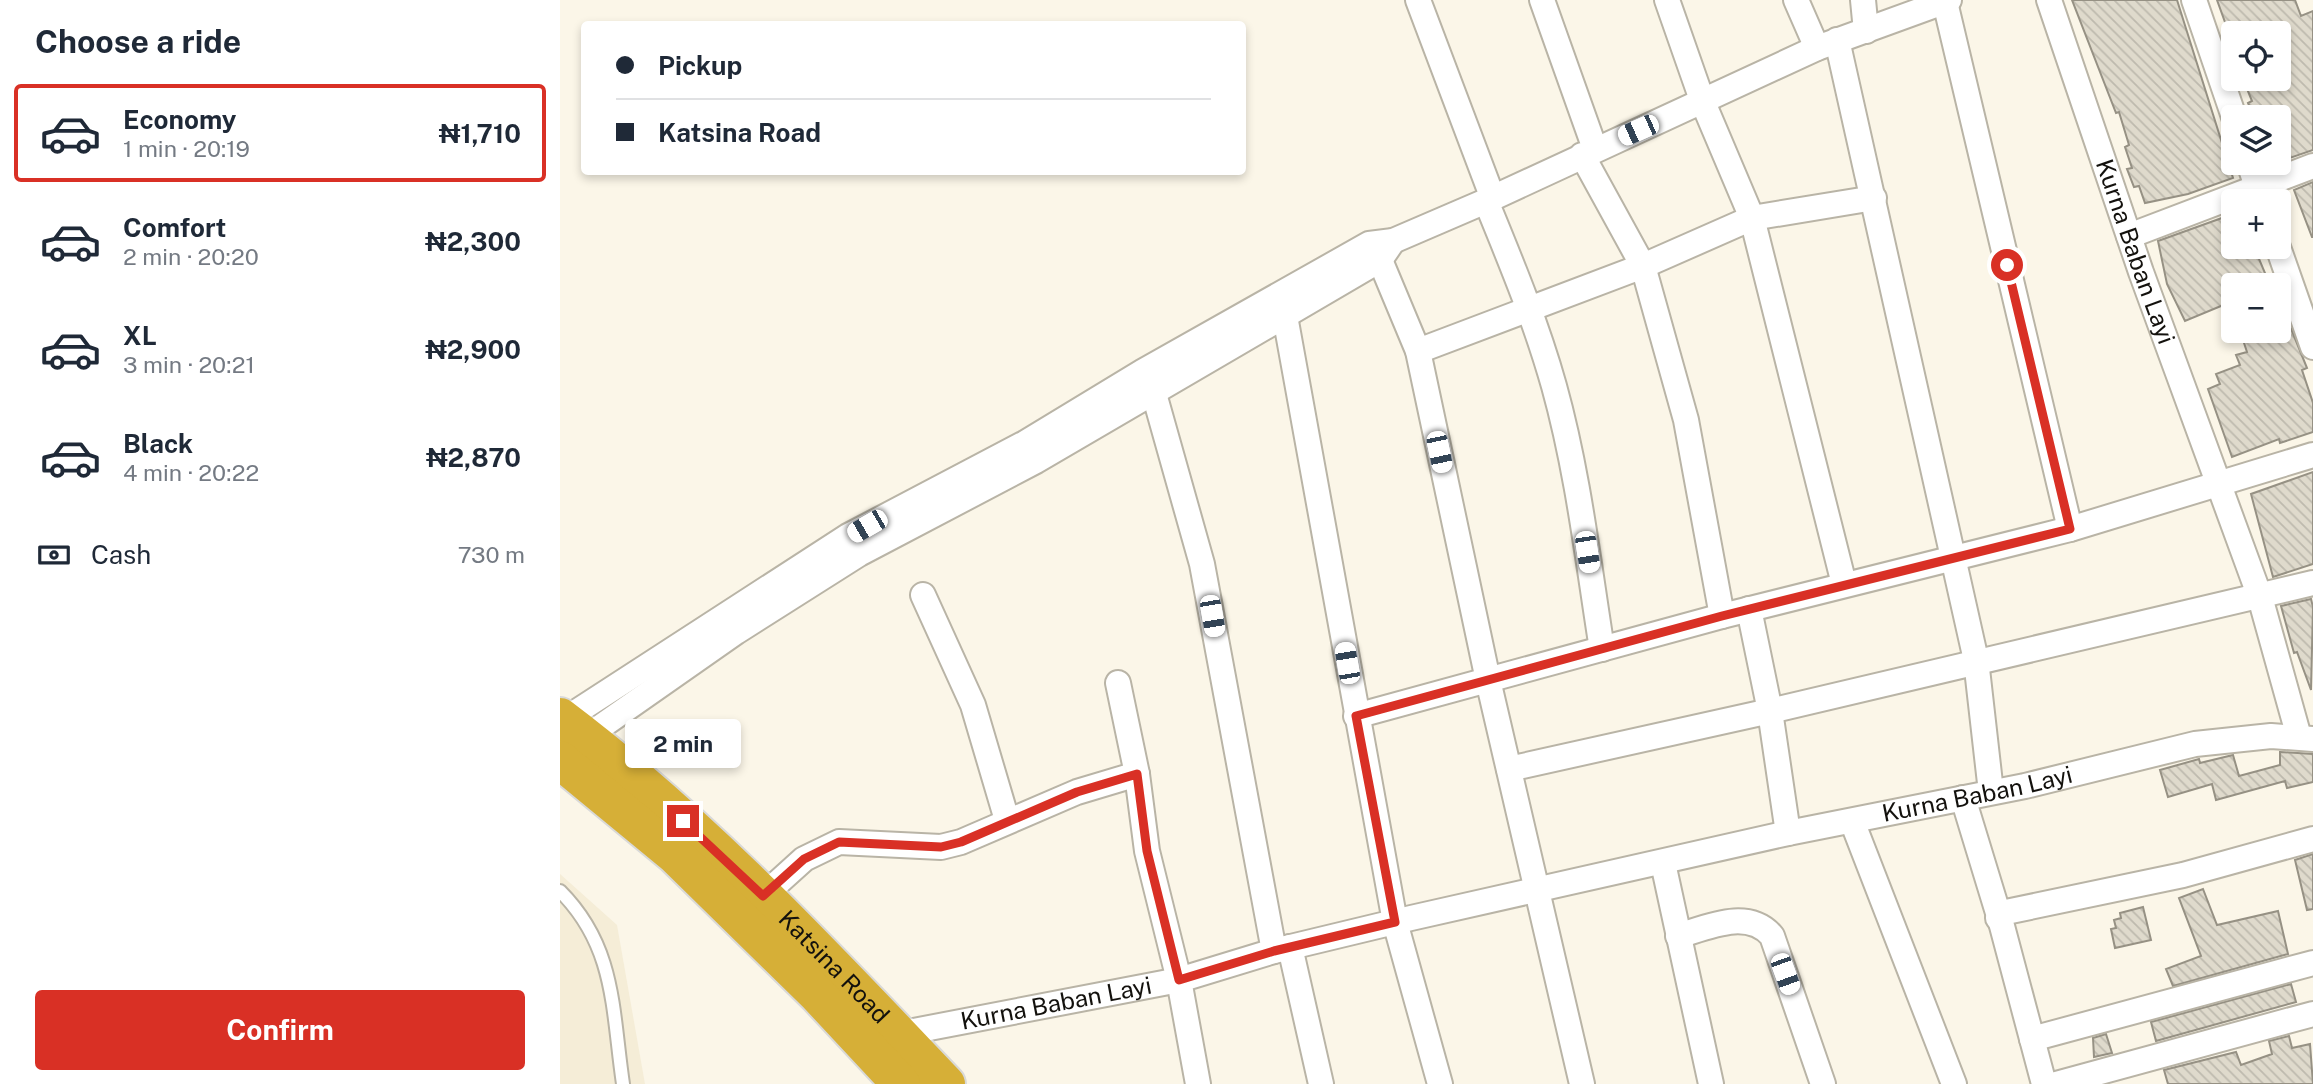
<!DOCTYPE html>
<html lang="en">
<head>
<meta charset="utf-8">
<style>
	:root { --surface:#fff; --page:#f6f6f7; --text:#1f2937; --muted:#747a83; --line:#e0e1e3; --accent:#d93025 }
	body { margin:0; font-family:"Public Sans",sans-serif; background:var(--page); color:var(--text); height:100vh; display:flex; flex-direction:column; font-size:26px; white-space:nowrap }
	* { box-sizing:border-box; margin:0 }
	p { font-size:23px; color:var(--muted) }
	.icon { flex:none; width:38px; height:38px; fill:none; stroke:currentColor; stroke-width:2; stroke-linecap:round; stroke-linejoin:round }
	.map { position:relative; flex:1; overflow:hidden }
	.sheet { display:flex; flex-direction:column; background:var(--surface); width:560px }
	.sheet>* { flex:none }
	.top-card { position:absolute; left:21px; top:21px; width:665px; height:154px; border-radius:7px; box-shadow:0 4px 10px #0003; display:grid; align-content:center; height:154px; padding:0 35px; background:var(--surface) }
	.controls { position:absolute; left:1661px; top:21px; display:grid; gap:14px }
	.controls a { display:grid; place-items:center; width:70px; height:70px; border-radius:7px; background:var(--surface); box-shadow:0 4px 10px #0003; font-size:35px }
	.end { position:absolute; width:32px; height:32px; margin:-16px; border:9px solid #d93025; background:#fff; box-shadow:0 0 0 4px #fff }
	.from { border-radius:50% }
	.bubble { position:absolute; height:49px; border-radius:7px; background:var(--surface); box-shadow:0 4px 10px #0003; font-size:23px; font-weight:700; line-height:49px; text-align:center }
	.car { position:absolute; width:21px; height:42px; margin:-21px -10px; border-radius:9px; box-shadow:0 0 5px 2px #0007; background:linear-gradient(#fff 24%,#345 0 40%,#fff 0 76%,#345 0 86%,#fff 0) }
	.top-card b { display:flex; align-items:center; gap:24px; height:66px; font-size:26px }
	.top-card b+b { border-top:2px solid var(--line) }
	.top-card i { width:18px; height:18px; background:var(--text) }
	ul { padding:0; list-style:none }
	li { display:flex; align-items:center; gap:21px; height:98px; margin:0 14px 10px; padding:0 21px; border:4px solid transparent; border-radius:7px }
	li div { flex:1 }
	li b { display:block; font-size:26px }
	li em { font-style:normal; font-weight:700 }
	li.current { border-color:var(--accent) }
	li>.icon { width:63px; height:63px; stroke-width:1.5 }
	h2 { padding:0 35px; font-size:32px; line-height:84px }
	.pay { display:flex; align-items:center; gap:18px; height:77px; padding:0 35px; font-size:26px }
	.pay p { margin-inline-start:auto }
	.button { display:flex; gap:14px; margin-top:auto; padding:14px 35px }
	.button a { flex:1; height:80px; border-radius:7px; background:var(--accent); color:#fff; font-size:28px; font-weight:700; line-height:80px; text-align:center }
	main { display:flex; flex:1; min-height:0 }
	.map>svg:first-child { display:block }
	.built { fill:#f5edd7 }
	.building { fill:url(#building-back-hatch); stroke:#969184; stroke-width:2 }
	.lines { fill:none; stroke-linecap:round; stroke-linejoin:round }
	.lane-casing { stroke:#b9b4a6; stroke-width:16 }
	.street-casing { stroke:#b9b4a6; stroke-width:28 }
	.highway-casing { stroke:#d9d9d8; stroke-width:42 }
	.lane { stroke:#fff; stroke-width:12 }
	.street { stroke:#fff; stroke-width:24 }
	.highway { stroke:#d6af37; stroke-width:38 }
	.route { stroke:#d93025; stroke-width:9 }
	.labels { text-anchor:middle; stroke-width:5; stroke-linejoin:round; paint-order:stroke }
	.street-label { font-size:24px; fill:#13110d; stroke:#fbf6e8 }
</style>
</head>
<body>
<main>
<section class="sheet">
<h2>Choose a ride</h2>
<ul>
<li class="current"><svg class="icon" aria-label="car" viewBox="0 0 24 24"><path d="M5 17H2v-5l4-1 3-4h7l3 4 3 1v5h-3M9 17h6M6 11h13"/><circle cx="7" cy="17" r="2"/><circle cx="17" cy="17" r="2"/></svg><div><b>Economy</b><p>1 min · 20:19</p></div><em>₦1,710</em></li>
<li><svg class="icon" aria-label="car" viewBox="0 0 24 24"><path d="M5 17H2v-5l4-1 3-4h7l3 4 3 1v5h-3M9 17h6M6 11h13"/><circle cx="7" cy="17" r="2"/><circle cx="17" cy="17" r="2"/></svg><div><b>Comfort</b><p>2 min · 20:20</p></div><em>₦2,300</em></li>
<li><svg class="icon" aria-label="car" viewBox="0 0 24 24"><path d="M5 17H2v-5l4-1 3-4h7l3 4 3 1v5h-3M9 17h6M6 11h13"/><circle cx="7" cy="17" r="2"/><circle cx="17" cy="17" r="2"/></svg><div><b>XL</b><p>3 min · 20:21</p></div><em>₦2,900</em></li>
<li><svg class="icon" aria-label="car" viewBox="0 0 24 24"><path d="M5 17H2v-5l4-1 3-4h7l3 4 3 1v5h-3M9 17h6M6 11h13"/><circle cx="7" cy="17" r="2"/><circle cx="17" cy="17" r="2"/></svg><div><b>Black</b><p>4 min · 20:22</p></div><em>₦2,870</em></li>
</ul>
<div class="pay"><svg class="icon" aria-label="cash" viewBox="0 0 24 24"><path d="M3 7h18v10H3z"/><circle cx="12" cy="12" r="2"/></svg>Cash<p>730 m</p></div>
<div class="button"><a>Confirm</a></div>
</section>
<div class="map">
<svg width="1753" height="1084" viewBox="0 0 1753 1084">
	<defs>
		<pattern id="building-back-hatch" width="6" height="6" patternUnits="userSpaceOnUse" patternTransform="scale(1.75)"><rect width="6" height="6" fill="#dfdacc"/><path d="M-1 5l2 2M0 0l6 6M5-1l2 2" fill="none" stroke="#bebaae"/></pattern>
	</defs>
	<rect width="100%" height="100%" fill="#fbf6e8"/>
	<path class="built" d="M 0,874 L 57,925 L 85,1084 L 0,1084 Z"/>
	<path class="building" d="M 1512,0 L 1617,0 L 1673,178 L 1628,194 L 1585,203 L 1579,186 L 1574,187 L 1567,169 L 1572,168 L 1565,147 L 1569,145 L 1559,112 L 1556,113 Z
		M 1657,0 L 1735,0 L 1741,16 L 1753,11 L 1753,150 L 1718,162 L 1718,117 L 1694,117 L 1688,103 L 1692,101 L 1683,79 L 1725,79 L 1718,62 L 1718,33 L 1704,33 L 1701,25 L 1670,36 Z
		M 1753,182 L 1753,237 L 1752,237 L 1734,190 Z
		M 1673,214 L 1673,247 L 1694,247 L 1710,285 L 1673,285 L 1673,301 L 1625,321 L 1607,284 L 1598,241 Z
		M 1719,299 L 1747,368 L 1742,370 L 1753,403 L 1753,432 L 1720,443 L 1719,439 L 1672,457 L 1648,389 L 1660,384 L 1656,374 L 1680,365 L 1676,355 L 1687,352 L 1680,331 L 1718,331 Z
		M 1753,472 L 1753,564 L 1713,577 L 1691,494 Z
		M 1751,599 L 1753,607 L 1751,690 L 1737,652 L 1734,653 L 1721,606 Z
		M 1720,752 L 1753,754 L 1753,782 L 1727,788 L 1725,781 L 1656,800 L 1652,784 L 1608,797 L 1600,770 L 1639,759 L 1640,763 L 1673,755 L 1679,776 L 1720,765 Z
		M 1753,854 L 1753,909 L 1747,910 L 1735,860 Z
		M 1643,889 L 1657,925 L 1718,911 L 1728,954 L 1613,986 L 1606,969 L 1641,956 L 1619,898 Z
		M 1583,907 L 1591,940 L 1555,948 L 1551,929 L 1556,928 L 1554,920 L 1561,918 L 1560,913 Z
		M 1731,984 L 1736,1002 L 1596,1041 L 1591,1022 Z
		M 1546,1034 L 1552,1053 L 1534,1057 L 1533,1038 Z
		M 1729,1036 L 1732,1048 L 1750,1044 L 1753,1084 L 1608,1084 L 1604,1070 L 1676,1052 L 1681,1065 L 1712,1054 L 1709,1041 Z"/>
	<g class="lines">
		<defs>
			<path id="lane" d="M 0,891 C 56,947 52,1010 63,1084"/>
			<g id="street">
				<path d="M 858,0 L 932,196"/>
				<path d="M 982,0 L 1035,149"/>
				<path d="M 1107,0 L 1142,100 L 1192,218 L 1284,584"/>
				<path d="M 1236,0 L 1257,48"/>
				<path d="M 1303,0 L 1306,31"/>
				<path id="s1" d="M 1489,0 L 1581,272 L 1700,597 L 1739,737"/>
				<path d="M 1634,0 L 1674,117"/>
				<path d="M 1385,2 L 1510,529"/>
				<path d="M 1277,40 L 1416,660 L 1431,792"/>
				<path d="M 1022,155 L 1083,266 L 1126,420 L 1162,616"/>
				<path d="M 1689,163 L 1702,201"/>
				<path d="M 926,201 C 951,262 976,322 994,386 C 1018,472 1028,561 1042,649"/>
				<path d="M 1569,236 L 1753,166"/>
				<path d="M 1718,247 L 1753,347"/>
				<path d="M 820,260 L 858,351 L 928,680 L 1022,1084"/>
				<path d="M 725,316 L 835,922 L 880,1084"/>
				<path d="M 858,351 L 1083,266 L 1192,218 L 1314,198"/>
				<path d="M 593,390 L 642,564 L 714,951"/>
				<path d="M 363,595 L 413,705 L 447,820"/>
				<path d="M 1189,609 L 1210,711 L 1228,833"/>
				<path d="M 558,683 L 577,774 L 587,851 L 619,980 L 638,1084"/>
				<path d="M 796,716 L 1162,616 L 1510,529 L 1753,455"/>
				<path d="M 4,720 L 288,536 L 465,443 L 582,372 L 809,244 L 833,241 L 926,201 L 1257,48 L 1389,0"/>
				<path d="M 26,737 L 176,632 L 299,554 L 476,461 L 820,260 L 833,241"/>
				<path d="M 949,769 L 1210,711 L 1753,583"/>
				<path d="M 1403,798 L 1442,926 L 1484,1084"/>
				<path d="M 1292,821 L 1394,1084"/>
				<path d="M 1103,863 L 1151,1084"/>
				<path d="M 203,896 L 244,859 L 279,842 L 381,847 L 401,842 L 517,792 L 577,774"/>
				<path d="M 1438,918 L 1446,912 L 1623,875 L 1753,839"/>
				<path d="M 1118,936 C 1148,927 1188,908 1212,936 L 1263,1084"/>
				<path d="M 730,947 L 761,1084"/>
				<path id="s2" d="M 338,1034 L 619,980 L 714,951 L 851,918 L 1228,833 L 1465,786 L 1635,744 L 1711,736 L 1753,739"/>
				<path d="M 1472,1039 L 1753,963"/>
				<path d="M 1496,1084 L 1753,1014"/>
			</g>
			<g id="highway">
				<path id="s3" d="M 0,717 C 142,824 264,956 386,1084"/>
				<path d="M 0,760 L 114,854 L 258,995 L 341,1084"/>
			</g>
		</defs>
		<use href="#lane" class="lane-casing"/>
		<use href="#street" class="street-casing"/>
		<use href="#highway" class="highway-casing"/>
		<use href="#lane" class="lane"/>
		<use href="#street" class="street"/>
		<use href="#highway" class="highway"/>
	</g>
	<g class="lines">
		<path class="route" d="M 123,821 L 203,896 L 244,859 L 279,842 L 381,847 L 401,842 L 517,792 L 577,774 L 587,851 L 619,980 L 714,951 L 835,922 L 796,716 L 1162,616 L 1510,529 L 1447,265"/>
	</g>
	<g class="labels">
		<g class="street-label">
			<text dy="8" stroke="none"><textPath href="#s1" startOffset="266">Kurna Baban Layi</textPath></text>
			<text dy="8" stroke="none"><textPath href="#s2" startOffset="1106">Kurna Baban Layi</textPath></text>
			<text dy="8" stroke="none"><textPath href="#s3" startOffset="371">Katsina Road</textPath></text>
			<text dy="8" stroke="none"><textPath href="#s2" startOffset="161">Kurna Baban Layi</textPath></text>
		</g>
	</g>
</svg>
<div class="controls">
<a><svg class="icon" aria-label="locate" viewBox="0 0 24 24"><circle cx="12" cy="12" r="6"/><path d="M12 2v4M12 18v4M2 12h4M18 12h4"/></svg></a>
<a><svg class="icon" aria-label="layers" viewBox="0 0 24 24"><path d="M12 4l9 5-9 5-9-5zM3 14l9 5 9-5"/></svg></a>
<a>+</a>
<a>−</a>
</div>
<i class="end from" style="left:1447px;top:265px"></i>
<i class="end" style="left:123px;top:821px"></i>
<div class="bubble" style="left:65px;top:719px;width:116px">2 min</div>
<i class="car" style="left:1078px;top:130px;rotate:246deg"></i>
<i class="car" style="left:879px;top:452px;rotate:168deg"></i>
<i class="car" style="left:307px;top:526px;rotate:240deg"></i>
<i class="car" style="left:1027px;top:552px;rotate:171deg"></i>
<i class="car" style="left:652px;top:616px;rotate:170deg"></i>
<i class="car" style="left:787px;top:663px;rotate:350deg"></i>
<i class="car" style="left:1225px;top:974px;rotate:160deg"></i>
<div class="top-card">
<b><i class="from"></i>Pickup</b>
<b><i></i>Katsina Road</b>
</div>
</div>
</main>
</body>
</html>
